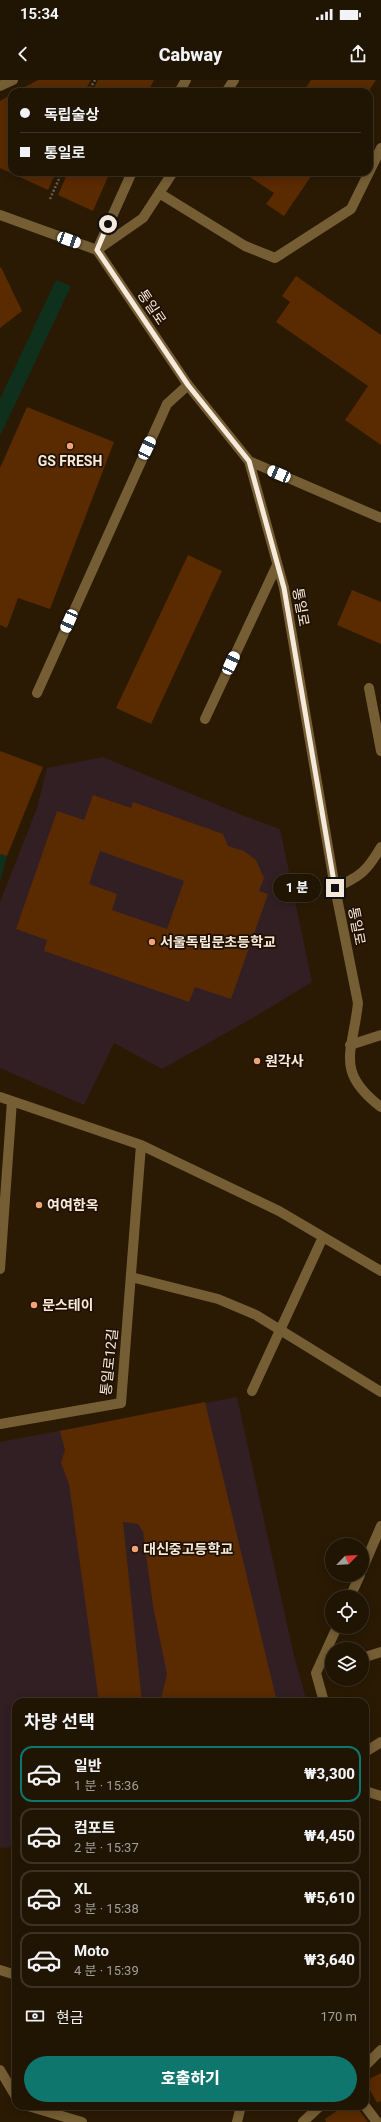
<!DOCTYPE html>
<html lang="ko">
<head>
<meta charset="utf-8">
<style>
	:root { --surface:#201403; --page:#281d0d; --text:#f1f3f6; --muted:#a29e9a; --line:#3d3325; --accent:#0f766e }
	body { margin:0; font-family:Roboto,"Noto Sans KR",sans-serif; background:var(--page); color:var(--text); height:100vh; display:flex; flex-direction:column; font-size:15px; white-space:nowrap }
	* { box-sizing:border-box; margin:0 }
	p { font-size:13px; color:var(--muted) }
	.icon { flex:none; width:22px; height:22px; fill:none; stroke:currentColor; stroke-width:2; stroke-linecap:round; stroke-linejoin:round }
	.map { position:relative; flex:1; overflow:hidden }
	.side { position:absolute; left:12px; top:1618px; width:357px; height:412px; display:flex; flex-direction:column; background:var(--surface); border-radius:12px; box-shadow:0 2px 10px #0003,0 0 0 1px var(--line) }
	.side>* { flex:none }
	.banner { position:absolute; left:8px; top:8px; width:365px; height:88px; border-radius:12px; box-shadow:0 2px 10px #0003,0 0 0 1px var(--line); display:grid; align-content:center; height:88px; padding:0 12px; background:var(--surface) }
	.needle { width:26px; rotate:65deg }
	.buttons { position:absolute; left:325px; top:1458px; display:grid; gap:8px }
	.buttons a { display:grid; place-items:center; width:44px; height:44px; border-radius:50%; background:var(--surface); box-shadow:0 2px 10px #0003,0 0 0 1px var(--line); font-size:20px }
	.end { position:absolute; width:18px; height:18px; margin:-9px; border:5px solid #f6eadd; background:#111; box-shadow:0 0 0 2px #111 }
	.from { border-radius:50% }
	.bubble { position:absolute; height:28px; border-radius:14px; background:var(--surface); box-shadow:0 2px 10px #0003,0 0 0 1px var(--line); font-size:13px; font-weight:800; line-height:28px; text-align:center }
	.car { position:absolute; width:12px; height:24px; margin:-12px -6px; border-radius:5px; box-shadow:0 0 3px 1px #0007; background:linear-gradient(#fff 24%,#345 0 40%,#fff 0 76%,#345 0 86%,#fff 0) }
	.banner b { display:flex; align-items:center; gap:14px; height:38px; font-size:15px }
	.banner b+b { border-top:1px solid var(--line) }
	.banner i { width:10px; height:10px; background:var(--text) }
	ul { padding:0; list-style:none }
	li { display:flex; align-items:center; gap:12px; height:56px; margin:0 8px 6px; padding:0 4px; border:2px solid var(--line); border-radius:12px }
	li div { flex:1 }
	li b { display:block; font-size:15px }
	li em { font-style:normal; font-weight:800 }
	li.active { border-color:var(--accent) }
	li>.icon { width:36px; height:36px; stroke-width:1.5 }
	h2 { padding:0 12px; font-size:18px; line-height:48px }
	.pay { display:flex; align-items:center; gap:10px; height:44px; padding:0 12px; font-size:15px }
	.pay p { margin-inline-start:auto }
	.primary-button { display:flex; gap:8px; margin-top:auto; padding:8px 12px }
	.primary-button a { flex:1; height:46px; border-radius:24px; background:var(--accent); color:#fff; font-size:16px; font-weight:800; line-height:46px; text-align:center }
	.status { display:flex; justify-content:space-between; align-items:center; height:28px; padding:0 20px; background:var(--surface); direction:ltr }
	.status svg { height:11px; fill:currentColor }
	header { display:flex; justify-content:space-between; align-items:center; height:52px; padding:0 12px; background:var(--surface); font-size:18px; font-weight:800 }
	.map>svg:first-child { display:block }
	.education { fill:#311f24 }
	.green { fill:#0e301c }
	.building { fill:#5a2a00; fill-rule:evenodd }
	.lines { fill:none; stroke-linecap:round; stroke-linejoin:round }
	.path { stroke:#6c5d4a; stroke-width:2.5; stroke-dasharray:2 2; stroke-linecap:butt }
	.service { stroke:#765e34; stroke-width:10 }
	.minor { stroke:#765e34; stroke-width:10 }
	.route { stroke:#f6eadd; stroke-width:5 }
	.poi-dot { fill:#efa378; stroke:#201000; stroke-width:1.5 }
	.labels { text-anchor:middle; stroke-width:3.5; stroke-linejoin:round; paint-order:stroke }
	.street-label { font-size:14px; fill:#f6eadd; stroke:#201000 }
	.poi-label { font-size:14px; font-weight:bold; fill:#f6eadd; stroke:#201000; text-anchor:start }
</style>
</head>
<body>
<div class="status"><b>15:34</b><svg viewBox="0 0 49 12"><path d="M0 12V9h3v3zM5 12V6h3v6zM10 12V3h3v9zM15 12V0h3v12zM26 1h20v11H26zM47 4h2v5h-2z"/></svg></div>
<header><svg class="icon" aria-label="back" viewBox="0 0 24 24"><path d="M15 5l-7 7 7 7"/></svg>Cabway<svg class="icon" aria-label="share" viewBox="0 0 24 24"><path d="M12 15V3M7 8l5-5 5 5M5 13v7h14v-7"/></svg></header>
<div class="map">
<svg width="381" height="2042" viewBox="0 0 381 2042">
	<rect width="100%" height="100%" fill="#2a1a04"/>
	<path class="education" d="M 103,677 L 242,735 L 280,749 L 312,902 L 251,939 L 162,989 L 114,963 L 84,1025 L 0,988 L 0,822 L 37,728 L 47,688 Z
		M 237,1317 L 294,1576 L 307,1622 L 16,1622 L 16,1767 L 0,1768 L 0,1362 Z"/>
	<path class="green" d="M 56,200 L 71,206 L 0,356 L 0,319 Z
		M 0,774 L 7,776 L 0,802 Z"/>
	<path class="building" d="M 38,0 L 91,0 L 84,12 L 15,12 Z
		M 98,0 L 154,0 L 148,12 L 92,12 Z
		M 311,0 L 376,0 L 368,12 L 303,12 Z
		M 12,14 L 12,92 L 56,92 L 48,110 L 0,88 L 0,21 Z
		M 68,92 L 110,92 L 93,131 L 58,115 Z
		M 249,92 L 314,92 L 284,136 L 266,124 L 274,113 L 247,95 Z
		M 1,187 L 22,231 L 0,248 L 0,188 Z
		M 296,196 L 381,255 L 381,365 L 345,340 L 368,306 L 276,242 L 290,222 L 282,216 Z
		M 27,327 L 114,362 L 50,529 L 18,518 L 7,548 L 0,545 L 0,388 Z
		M 188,475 L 222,491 L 151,644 L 116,628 Z
		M 352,510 L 381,522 L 381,564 L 337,545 Z
		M 0,671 L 43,687 L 7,776 L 0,774 Z
		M 93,715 L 131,728 L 133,722 L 223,754 L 228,766 L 244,771 L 256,780 L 264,798 L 259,811 L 268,814 L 231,919 L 195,907 L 189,922 L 44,871 L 47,860 L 16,849 L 57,731 L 84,740 ZM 100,771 L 184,801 L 167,849 L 112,830 L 117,814 L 89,804 Z
		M 205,1322 L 277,1622 L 160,1622 L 167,1594 L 153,1526 L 143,1452 L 138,1444 L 123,1442 L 142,1622 L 99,1622 L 69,1404 L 61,1383 L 65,1370 L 60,1351 Z
		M 381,1993 L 381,2021 L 377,2023 L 365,2001 Z
		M 344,2026 L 360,2026 L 361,2028 L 359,2030 L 368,2042 L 326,2042 L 325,2039 Z"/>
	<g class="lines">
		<path class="path" d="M 88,12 L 95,0
			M 50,119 L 62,92"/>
		<path class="service" d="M 226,12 L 234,0
			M 159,113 L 245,166 L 275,178 L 351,129 L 381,68
			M 97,170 L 143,138 L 173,92
			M 284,508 L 335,808 L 358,923 C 353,972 334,991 381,1027
			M 369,608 L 381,671
			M 37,613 L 167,324 L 188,305
			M 205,639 L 277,485
			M 335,808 C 361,796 367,791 381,767
			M 350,965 L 381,955"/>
		<path class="minor" d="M 0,6 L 13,0
			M 179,12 L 186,0
			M 0,135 L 97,170 L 188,305 L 249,381 L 284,508
			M 97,170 L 132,92
			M 249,381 L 381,438
			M 0,1017 L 141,1065 L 279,1131 L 381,1191
			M 0,1189 L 12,1021
			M 131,1197 L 218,1219 L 256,1235 L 381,1312
			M 252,1311 L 323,1157
			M 0,1344 L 121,1323 L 141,1065
			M 362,1490 L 381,1446
			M 350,1517 L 360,1495
			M 362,1578 L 381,1572
			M 324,1622 L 316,1593 L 337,1547
			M 365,1672 L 381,1662
			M 365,1711 L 381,1716
			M 0,1890 L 16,1895
			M 365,1986 L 381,1970
			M 0,1990 L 16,2017
			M 28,2026 L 82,2042
			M 365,2026 L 377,2042
			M 237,2042 L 241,2026
			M 303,2042 L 320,2026"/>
	</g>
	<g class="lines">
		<path class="route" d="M 108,144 L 97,170 L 188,305 L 249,381 L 284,508 L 335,808"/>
	</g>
	<g class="poi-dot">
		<circle cx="70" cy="366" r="4"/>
		<circle cx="152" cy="862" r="4"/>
		<circle cx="257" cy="981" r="4"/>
		<circle cx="39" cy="1125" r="4"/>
		<circle cx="34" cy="1225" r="4"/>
		<circle cx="135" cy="1469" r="4"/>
	</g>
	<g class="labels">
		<g class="street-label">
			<text transform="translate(152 227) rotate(56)" y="5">통일로</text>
			<text transform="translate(301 527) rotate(80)" y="5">통일로</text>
			<text transform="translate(357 846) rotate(79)" y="5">통일로</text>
			<text transform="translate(109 1282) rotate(-84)" y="5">통일로12길</text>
		</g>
		<g class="poi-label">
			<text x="70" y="386" text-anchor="middle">GS FRESH</text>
			<text x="160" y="867">서울독립문초등학교</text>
			<text x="265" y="986">원각사</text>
			<text x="47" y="1130">여여한옥</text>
			<text x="42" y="1230">문스테이</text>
			<text x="143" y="1474">대신중고등학교</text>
		</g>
	</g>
</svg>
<div class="buttons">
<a><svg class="needle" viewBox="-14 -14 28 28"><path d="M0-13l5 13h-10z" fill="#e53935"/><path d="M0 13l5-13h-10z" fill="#a29e9a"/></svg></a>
<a><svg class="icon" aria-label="locate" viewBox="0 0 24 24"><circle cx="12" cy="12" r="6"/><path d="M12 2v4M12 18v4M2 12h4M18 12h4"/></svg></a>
<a><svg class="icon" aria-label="layers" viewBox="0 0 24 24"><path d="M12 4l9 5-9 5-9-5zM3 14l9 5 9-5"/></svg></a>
</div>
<i class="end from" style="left:108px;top:144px"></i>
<i class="end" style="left:335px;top:808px"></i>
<div class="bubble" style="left:273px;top:794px;width:48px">1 분</div>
<i class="car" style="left:69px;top:160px;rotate:110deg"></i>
<i class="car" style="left:147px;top:368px;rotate:25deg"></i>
<i class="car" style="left:279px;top:394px;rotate:293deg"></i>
<i class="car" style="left:69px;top:541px;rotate:204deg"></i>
<i class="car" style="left:231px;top:583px;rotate:25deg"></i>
<div class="banner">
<b><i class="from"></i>독립술상</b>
<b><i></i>통일로</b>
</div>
<section class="side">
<h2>차량 선택</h2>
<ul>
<li class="active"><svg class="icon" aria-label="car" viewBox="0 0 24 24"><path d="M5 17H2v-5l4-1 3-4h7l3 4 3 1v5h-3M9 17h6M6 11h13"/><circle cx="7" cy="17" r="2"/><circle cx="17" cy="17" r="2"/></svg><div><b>일반</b><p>1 분 · 15:36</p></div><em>₩3,300</em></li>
<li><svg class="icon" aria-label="car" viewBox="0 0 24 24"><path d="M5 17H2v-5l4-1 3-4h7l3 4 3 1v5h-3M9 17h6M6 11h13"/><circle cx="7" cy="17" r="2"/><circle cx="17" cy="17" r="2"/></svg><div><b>컴포트</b><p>2 분 · 15:37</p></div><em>₩4,450</em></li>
<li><svg class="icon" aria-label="car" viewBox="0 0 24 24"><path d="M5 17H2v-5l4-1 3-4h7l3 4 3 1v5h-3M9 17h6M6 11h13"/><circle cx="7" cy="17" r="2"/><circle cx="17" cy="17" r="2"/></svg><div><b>XL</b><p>3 분 · 15:38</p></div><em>₩5,610</em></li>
<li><svg class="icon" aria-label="car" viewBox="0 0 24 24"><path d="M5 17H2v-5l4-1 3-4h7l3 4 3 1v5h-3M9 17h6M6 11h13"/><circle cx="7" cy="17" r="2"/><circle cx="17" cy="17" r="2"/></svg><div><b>Moto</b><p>4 분 · 15:39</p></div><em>₩3,640</em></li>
</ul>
<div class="pay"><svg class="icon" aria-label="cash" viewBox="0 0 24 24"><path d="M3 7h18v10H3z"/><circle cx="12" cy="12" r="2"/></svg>현금<p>170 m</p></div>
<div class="primary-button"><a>호출하기</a></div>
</section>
</div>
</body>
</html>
